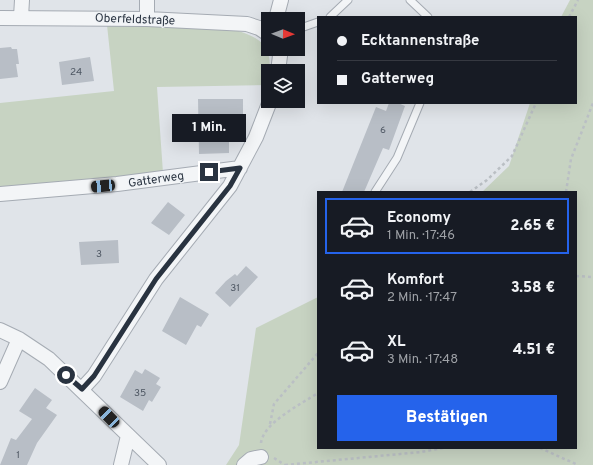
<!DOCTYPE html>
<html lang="de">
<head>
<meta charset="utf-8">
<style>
	:root { --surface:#171b24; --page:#20242c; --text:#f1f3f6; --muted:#9ea1a6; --line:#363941; --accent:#2563eb }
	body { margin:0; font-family:Overpass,sans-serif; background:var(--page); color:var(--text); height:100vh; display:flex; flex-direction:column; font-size:15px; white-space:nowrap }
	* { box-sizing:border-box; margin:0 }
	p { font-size:13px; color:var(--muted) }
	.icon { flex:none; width:22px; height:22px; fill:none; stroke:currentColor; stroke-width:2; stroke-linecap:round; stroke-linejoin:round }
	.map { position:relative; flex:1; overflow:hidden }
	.drawer { position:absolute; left:317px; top:191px; width:260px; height:258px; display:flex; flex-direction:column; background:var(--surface); border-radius:0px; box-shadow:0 4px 16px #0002 }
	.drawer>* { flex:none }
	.top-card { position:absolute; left:317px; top:16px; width:260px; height:88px; border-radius:0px; box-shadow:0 4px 16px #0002; display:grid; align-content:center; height:88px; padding:0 20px; background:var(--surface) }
	.needle { width:26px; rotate:91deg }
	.fabs { position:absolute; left:261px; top:12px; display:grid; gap:8px }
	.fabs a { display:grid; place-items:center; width:44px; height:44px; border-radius:0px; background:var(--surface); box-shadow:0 4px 16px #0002; font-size:20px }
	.end { position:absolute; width:18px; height:18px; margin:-9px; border:5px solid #293340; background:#fff; box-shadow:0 0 0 2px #fff }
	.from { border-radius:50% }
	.bubble { position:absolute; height:28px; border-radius:0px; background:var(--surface); box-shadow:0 4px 16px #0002; font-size:13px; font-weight:800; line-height:28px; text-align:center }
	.car { position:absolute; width:12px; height:24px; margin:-12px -6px; border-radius:5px; box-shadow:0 0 3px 1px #0007; background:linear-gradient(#222 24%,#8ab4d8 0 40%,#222 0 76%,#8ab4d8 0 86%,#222 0) }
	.top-card b { display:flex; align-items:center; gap:14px; height:38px; font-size:15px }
	.top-card b+b { border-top:1px solid var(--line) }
	.top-card i { width:10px; height:10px; background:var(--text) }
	ul { padding:7px 0 0; list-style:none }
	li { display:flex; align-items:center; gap:12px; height:56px; margin:0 8px 6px; padding:0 12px; border:2px solid transparent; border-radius:0px }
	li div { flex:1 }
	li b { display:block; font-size:15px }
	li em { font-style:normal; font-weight:800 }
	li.current { border-color:var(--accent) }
	li>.icon { width:36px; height:36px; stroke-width:1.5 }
	.primary-button { display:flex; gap:8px; margin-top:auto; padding:8px 20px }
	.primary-button a { flex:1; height:46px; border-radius:0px; background:var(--accent); color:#fff; font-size:16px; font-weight:800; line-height:46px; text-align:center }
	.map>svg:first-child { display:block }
	.green { fill:#c7d3c2 }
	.building { fill:#b8bec6 }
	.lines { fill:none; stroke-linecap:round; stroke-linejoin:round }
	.lane-casing { stroke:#a5abb3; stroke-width:9 }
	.street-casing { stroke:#a5abb3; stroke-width:16 }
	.path { stroke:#babfc4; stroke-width:2.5; stroke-dasharray:3 3; stroke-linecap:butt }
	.lane { stroke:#f3f5f7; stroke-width:7 }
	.street { stroke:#f3f5f7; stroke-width:14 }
	.route { stroke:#293340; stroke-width:5 }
	.labels { text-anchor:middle; stroke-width:3; stroke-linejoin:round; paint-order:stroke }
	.number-label { font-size:10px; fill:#4d5662 }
	.street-label { font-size:12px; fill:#293340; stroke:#f0f3f6 }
</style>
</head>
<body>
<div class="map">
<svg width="593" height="465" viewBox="0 0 593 465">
	<rect width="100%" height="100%" fill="#e0e4e9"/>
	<path class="green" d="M 570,0 L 593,0 L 593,465 L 226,465 L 239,445 L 256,328 L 318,297 L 318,448 L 576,448 L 576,192 L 482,192 L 509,166 L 530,103 L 576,103 L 576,17 L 561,17 Z
		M 107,25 L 229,28 C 245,33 266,38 269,57 C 271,66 268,76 268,85 L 157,87 L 163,173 L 0,187 L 0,103 L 114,91 Z"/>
	<path class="building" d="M 11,47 L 12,49 L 17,49 L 19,64 L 16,64 L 18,77 L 0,79 L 0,48 Z
		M 90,57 L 94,81 L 62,85 L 59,62 Z
		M 198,99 L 243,99 L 243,124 L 229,125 L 229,153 L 199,154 Z
		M 389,103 L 398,103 L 405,106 L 389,150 L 383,148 L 364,192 L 342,192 L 376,107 L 386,111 Z
		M 168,202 L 185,215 L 169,235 L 151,223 Z
		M 118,240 L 119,263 L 81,265 L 79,242 Z
		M 246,266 L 258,277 L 230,307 L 215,293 L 226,281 L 235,274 L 237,276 Z
		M 180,297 L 209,314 L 201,327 L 197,325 L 186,345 L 162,331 Z
		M 145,369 L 160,378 L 156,384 L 161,387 L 152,402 L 149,400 L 143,411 L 120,397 L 135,370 L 142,374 Z
		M 35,388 L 52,400 L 46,408 L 57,415 L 37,443 L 27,465 L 0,465 L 11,438 L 16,440 L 32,419 L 19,411 Z"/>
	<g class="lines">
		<defs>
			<path id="lane" d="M 410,0 L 428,17
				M 330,17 L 348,0
				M 298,29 L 318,22
				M 375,192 L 397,158 L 420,103"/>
			<path id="street" d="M 21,17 L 22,0
				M 0,18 L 147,19 L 247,24 L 259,28 L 268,34
				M 147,19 L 147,0
				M 276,19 L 281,0
				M 278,49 L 280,56 L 278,71
				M 0,194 L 117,184 L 240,168
				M 0,330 L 19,339 L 49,359 L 159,465
				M 0,382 L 19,339
				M 82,389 L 94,376 L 156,279 L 230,186 L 256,137 L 270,101
				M 121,465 L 128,436
				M 244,465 L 251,459 L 261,457"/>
		</defs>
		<use href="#lane" class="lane-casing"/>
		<use href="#street" class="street-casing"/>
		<path class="path" d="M 569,17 L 578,0
			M 470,192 L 487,180 L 512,156 L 536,103
			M 566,192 L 571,159 L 593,103
			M 576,276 L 593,277
			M 270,424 L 274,404 L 318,353
			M 261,443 C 263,423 301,404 318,393
			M 540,448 L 578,465
			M 274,458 L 285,465
			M 285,465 L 421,452 L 443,448"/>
		<use href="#lane" class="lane"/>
		<use href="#street" class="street"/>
	</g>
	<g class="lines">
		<path class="route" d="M 66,375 L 82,389 L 94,376 L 156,279 L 230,186 L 240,168 L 209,172"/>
	</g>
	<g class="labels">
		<g class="number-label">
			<text x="76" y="75">24</text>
			<text x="383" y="133">6</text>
			<text x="99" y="257">3</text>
			<text x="235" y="291">31</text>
			<text x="140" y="396">35</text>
			<text x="18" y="458">1</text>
		</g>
		<g class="street-label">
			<text transform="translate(135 19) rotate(2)" y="4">Oberfeldstraße</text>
			<text transform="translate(156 179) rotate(-8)" y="4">Gatterweg</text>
		</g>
	</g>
</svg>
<div class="fabs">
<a><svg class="needle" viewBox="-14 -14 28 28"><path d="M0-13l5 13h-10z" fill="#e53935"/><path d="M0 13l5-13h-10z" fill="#9ea1a6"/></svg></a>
<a><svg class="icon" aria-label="layers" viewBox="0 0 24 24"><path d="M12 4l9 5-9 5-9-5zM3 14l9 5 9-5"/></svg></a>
</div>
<i class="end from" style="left:66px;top:375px"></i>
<i class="end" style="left:209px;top:172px"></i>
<div class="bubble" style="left:172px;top:114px;width:74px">1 Min.</div>
<i class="car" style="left:103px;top:186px;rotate:265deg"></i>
<i class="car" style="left:109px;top:417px;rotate:316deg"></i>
<div class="top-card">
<b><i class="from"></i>Ecktannenstraße</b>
<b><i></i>Gatterweg</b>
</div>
<section class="drawer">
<ul>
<li class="current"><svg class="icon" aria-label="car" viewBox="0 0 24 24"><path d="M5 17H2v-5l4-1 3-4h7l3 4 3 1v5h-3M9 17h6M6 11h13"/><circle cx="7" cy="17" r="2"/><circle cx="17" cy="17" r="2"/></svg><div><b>Economy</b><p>1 Min. · 17:46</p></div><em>2.65 €</em></li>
<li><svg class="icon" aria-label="car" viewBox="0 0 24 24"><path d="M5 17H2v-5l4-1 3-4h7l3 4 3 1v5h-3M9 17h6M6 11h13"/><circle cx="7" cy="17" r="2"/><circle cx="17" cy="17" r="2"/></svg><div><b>Komfort</b><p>2 Min. · 17:47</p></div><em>3.58 €</em></li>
<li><svg class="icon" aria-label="car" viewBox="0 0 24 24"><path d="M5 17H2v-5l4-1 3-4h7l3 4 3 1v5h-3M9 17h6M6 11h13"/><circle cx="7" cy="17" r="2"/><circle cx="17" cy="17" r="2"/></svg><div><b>XL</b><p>3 Min. · 17:48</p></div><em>4.51 €</em></li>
</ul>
<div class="primary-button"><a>Bestätigen</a></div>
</section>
</div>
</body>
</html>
